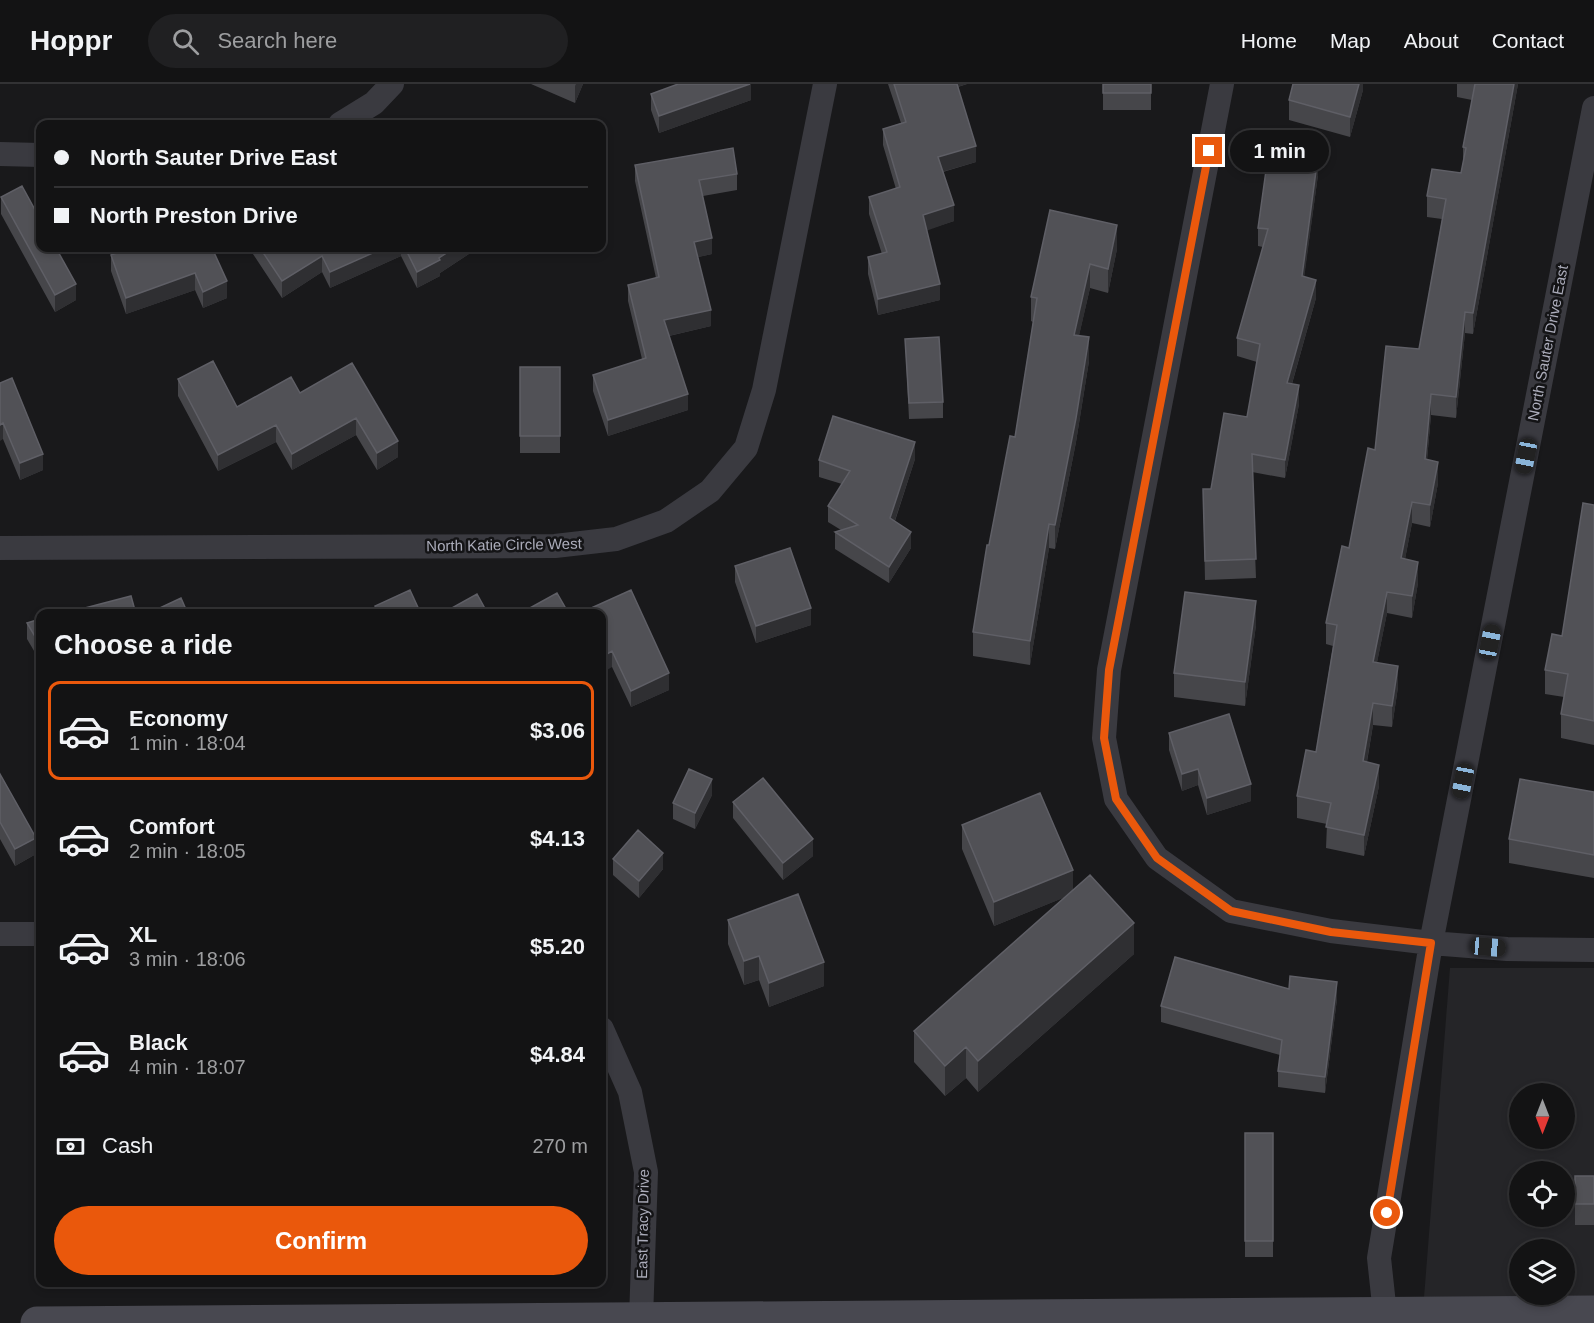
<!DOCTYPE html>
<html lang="en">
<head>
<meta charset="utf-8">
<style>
	:root { --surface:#131314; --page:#202022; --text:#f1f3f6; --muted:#9d9ea0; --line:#323234; --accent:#ea580c }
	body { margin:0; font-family:Helvetica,sans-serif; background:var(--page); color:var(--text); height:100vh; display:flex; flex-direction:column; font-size:22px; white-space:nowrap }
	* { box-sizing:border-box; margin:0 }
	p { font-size:20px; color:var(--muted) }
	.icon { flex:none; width:33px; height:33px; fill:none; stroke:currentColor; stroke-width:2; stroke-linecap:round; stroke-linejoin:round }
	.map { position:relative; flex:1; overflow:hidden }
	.sheet { position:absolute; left:36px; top:525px; width:570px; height:678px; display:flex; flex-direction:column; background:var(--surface); border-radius:12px; box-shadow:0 3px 9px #0003,0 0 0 2px var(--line) }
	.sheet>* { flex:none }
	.hud { position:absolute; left:36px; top:36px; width:570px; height:132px; border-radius:12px; box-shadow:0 3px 9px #0003,0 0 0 2px var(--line); display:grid; align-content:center; height:132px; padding:0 18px; background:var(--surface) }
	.needle { width:39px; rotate:180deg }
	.tools { position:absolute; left:1509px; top:999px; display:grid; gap:12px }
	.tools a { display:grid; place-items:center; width:66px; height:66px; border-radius:50%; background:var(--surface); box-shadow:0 3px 9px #0003,0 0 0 2px var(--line); font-size:30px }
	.end { position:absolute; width:27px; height:27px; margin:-14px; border:8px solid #ea580c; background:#fff; box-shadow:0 0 0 3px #fff }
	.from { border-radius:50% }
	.bubble { position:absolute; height:42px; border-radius:21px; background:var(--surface); box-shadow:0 3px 9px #0003,0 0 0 2px var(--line); font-size:20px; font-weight:600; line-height:42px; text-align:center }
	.car { position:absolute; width:18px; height:36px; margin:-18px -9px; border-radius:8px; box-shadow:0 0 4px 2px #0007; background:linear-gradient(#222 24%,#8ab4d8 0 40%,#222 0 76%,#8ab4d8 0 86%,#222 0) }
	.hud b { display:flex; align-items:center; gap:21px; height:57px; font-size:22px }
	.hud b+b { border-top:2px solid var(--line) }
	.hud i { width:15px; height:15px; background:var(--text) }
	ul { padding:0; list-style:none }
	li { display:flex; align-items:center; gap:18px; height:99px; margin:0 12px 9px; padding:0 6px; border:3px solid transparent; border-radius:12px }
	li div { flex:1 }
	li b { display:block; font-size:22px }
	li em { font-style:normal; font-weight:600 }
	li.active { border-color:var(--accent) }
	li>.icon { width:54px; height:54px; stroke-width:1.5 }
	h2 { padding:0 18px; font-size:27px; line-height:72px }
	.pay { display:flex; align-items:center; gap:15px; height:66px; padding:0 18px; font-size:22px }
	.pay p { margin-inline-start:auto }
	.primary-button { display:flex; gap:12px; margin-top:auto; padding:12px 18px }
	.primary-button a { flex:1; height:69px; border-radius:36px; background:var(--accent); color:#fff; font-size:24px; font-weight:600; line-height:69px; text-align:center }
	header { display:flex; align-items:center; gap:36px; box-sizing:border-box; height:84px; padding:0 30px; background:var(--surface); border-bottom:2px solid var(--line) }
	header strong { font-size:28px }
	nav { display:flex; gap:33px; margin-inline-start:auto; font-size:21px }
	.search { width:420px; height:54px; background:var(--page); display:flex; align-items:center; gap:15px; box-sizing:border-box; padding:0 21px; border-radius:33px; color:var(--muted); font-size:22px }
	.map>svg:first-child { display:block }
	.built { fill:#252528; fill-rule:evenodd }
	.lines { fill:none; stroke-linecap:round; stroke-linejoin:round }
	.street { stroke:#3a3a40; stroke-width:24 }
	.secondary { stroke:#484850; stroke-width:33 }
	.wall { fill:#46464a }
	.shaded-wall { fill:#2f2f32 }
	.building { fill:#515156; stroke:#5f5f66; stroke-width:1.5 }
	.route { stroke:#ea580c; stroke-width:8 }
	.labels { text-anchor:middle; stroke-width:5; stroke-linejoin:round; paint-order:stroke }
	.street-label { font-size:15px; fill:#abacba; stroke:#141416 }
</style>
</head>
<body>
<header>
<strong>Hoppr</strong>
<div class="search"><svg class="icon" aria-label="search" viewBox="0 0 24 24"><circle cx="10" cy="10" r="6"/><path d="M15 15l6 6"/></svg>Search here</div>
<nav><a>Home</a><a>Map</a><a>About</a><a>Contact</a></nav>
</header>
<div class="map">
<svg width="1594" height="1239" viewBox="0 0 1594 1239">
	<rect width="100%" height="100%" fill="#19191b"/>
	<path class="built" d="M 1450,884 L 1594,884 L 1594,1239 L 1422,1239 ZM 1520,1010 L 1564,1010 L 1564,1054 L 1520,1054 ZM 1520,1088 L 1564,1088 L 1564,1132 L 1520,1132 ZM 1520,1166 L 1564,1166 L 1564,1210 L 1520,1210 Z"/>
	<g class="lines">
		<path class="street" d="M 1222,0 L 1109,586 L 1104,654 L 1116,715 L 1157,774 L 1231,827 L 1331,847 L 1431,859 L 1507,865 L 1594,866
			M 340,40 L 374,19 L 392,0
			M 0,70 L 40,71
			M 0,464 L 555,462 L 616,455 L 666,437 L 710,407 L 746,364 L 764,306 L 825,0
			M 0,850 L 40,850
			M 602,945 L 630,1008 L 646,1088 L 641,1235
			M 1386,1239 L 1379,1174 L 1431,859 L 1594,24"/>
		<path class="secondary" d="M 37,1239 L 1594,1228"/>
	</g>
	<path class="wall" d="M 531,0 L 583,0 L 575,19 Z
		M 888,0 L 967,0 L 958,3 L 976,78 L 943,88 L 954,137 L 926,146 L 940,216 L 878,231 L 868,190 L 868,173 L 882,170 L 869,130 L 869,113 L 896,105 L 883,61 L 883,45 L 901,39 Z
		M 1103,0 L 1151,0 L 1151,26 L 1103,26 Z
		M 1363,0 L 1363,6 L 1350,53 L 1289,36 L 1289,16 Z
		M 1457,0 L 1518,0 L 1473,250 L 1465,249 L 1456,334 L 1431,331 L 1427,376 L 1438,399 L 1430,443 L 1412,439 L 1405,475 L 1418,499 L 1412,534 L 1387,529 L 1377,578 L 1398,603 L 1392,643 L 1373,641 L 1367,678 L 1379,702 L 1364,772 L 1326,764 L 1327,740 L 1297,734 L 1297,712 L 1316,668 L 1333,562 L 1326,560 L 1326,539 L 1349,464 L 1375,366 L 1419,265 L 1442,135 L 1427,133 L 1427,112 L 1461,89 L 1463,78 L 1463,63 L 1472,16 L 1457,13 Z
		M 651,10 L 751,16 L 659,49 L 651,26 Z
		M 635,81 L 737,90 L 737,106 L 703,112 L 712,170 L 698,173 L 711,242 L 669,252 L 688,326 L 608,352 L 593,307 L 593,291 L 642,275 L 628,217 L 628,201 L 656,194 L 635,97 Z
		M 1318,91 L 1304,192 L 1316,214 L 1292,300 L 1299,320 L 1285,394 L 1252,388 L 1256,494 L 1205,496 L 1203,405 L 1211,405 L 1247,333 L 1257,278 L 1237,272 L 1237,254 L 1263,163 L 1258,162 L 1258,144 Z
		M 1,113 L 76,216 L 55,228 L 1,130 Z
		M 115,164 L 212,164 L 227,214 L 203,224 L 195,206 L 126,230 L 111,187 L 111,171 L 117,169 Z
		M 249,164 L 478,164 L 440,189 L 440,192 L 417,204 L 401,172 L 330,204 L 322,188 L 282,214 Z
		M 1117,165 L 1108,209 L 1090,204 L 1079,251 L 1089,277 L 1076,358 L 1055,465 L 1049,464 L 1030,581 L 973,572 L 973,548 L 989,461 L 1015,353 L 1033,238 L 1031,237 L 1031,213 Z
		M 905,255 L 943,318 L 943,334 L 909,335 Z
		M 352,279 L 398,373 L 377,386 L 356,351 L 292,386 L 276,358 L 218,387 L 178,312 L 178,295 L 237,323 L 300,309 Z
		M 520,283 L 560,283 L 560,369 L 520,369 Z
		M 0,299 L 43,386 L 20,396 L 3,355 Z
		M 915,375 L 895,437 L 911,464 L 889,499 L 835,465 L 835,448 L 841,446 L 828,438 L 828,422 L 842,400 L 819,393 L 819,376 Z
		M 1594,421 L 1594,661 L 1561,654 L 1561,630 L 1564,613 L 1545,610 L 1545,586 L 1562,552 Z
		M 735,482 L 811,541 L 756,559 L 735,498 Z
		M 602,530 L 669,606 L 631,623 L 612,583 Z
		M 40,535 L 40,577 L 27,555 L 27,539 Z
		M 1256,541 L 1245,622 L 1174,613 L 1174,589 Z
		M 1169,649 L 1251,717 L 1207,731 L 1198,701 L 1182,707 L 1169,666 Z
		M 0,690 L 36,770 L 15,782 L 0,755 Z
		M 1594,708 L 1594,794 L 1509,779 L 1509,755 Z
		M 712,711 L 695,745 L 673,735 L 673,719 Z
		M 733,718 L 813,772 L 783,796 L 733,734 Z
		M 962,741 L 1073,806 L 1134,870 L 978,1008 L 966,994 L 945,1012 L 914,978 L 914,947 L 1065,813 L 994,842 L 962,765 Z
		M 613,775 L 663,785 L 639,814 L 613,791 Z
		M 728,836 L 824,902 L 769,923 L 759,896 L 744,901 L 728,860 Z
		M 1289,905 L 1337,915 L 1325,1009 L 1278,1003 L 1278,987 L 1280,971 L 1161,938 L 1161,922 Z
		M 40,910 L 40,941 L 36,928 L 36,911 Z
		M 1245,1049 L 1273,1049 L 1273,1173 L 1245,1173 Z
		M 1575,1092 L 1594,1092 L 1594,1141 L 1575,1141 Z"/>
	<path class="shaded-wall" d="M 576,0 L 583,0 L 575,19 L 575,2 Z
		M 751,0 L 751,16 L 659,49 L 659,32 Z
		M 954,0 L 967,0 L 954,4 Z
		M 1359,0 L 1363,0 L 1363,6 L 1350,53 L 1350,33 Z
		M 1514,0 L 1518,0 L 1473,250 L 1473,229 Z
		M 976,62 L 976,78 L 938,89 L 938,73 Z
		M 1318,72 L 1318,91 L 1302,210 L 1302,192 Z
		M 954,121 L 954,137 L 923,148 L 923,131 Z
		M 1117,141 L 1117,165 L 1108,209 L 1108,185 Z
		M 712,154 L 712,170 L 694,174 L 694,158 Z
		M 384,164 L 401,164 L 401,172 L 330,204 L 330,188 Z
		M 454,164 L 478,164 L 440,189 L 440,192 L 417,204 L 417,188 Z
		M 322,172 L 322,188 L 282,214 L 282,197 Z
		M 1090,180 L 1090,204 L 1074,274 L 1074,251 Z
		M 195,189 L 195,206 L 126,230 L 126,214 Z
		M 1316,196 L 1316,214 L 1287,317 L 1287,299 Z
		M 227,197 L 227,214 L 203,224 L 203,208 Z
		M 76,200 L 76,216 L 55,228 L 55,211 Z
		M 940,200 L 940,216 L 878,231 L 878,215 Z
		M 711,226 L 711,242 L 664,253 L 664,236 Z
		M 1465,228 L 1465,249 L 1456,334 L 1456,313 Z
		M 1089,253 L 1089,277 L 1076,358 L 1055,465 L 1055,441 Z
		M 1299,301 L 1299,320 L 1285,394 L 1285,376 Z
		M 688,310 L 688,326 L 608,352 L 608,336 Z
		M 1431,310 L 1431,331 L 1425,397 L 1425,375 Z
		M 356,334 L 356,351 L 292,386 L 292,370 Z
		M 3,339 L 3,355 L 0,357 L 0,341 Z
		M 276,341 L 276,358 L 218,387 L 218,371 Z
		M 398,357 L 398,373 L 377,386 L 377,369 Z
		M 915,358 L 915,375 L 890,451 L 890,434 Z
		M 43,370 L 43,386 L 20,396 L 20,379 Z
		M 1438,378 L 1438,399 L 1430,443 L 1430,421 Z
		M 1412,418 L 1412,439 L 1401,496 L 1401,474 Z
		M 1049,440 L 1049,464 L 1030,581 L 1030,557 Z
		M 911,448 L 911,464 L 889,499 L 889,483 Z
		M 1418,478 L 1418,499 L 1412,534 L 1412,512 Z
		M 1387,508 L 1387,529 L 1373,599 L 1373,578 Z
		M 1256,517 L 1256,541 L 1245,622 L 1245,598 Z
		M 811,524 L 811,541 L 756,559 L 756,542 Z
		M 612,567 L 612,583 L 602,589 L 602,573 Z
		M 1398,582 L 1398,603 L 1392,643 L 1392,622 Z
		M 669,589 L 669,606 L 631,623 L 631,607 Z
		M 1373,619 L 1373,641 L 1363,699 L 1363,677 Z
		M 1379,681 L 1379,702 L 1364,772 L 1364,751 Z
		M 1198,685 L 1198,701 L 1182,707 L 1182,690 Z
		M 712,695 L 712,711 L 695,745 L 695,729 Z
		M 1251,700 L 1251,717 L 1207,731 L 1207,714 Z
		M 36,754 L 36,770 L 15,782 L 15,765 Z
		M 813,755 L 813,772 L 783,796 L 783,779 Z
		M 663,769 L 663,785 L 639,814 L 639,797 Z
		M 1073,786 L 1073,810 L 994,842 L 994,818 Z
		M 1134,839 L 1134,870 L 978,1008 L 978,977 Z
		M 759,872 L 759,896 L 744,901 L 744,877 Z
		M 824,878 L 824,902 L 769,923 L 769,899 Z
		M 1337,898 L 1337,915 L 1325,1009 L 1325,993 Z
		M 966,963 L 966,994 L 945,1012 L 945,982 Z"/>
	<path class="building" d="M 678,0 L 750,0 L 659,32 L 651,10 Z
		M 894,0 L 957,0 L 976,62 L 938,73 L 954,121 L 923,131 L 940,200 L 878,215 L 868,173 L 887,168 L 869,113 L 900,103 L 883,45 L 906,38 Z
		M 1103,0 L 1151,0 L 1151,9 L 1103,9 Z
		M 1293,0 L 1359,0 L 1350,33 L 1289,16 Z
		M 1475,0 L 1514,0 L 1473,229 L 1465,228 L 1456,313 L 1431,310 L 1425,375 L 1438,378 L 1430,421 L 1412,418 L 1401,474 L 1418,478 L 1412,512 L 1387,508 L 1373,578 L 1398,582 L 1392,622 L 1373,619 L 1363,677 L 1379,681 L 1364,751 L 1326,743 L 1331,719 L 1297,712 L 1306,666 L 1316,668 L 1337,541 L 1326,539 L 1342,462 L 1349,464 L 1368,364 L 1375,366 L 1386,262 L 1419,265 L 1446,115 L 1427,112 L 1432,85 L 1461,89 L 1466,64 L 1463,63 Z
		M 733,64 L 737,90 L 699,96 L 712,154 L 694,158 L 711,226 L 664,236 L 688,310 L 608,336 L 593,291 L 646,274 L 628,201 L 659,193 L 635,81 Z
		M 1269,65 L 1318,72 L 1302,192 L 1316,196 L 1287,299 L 1299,301 L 1285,376 L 1252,370 L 1256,475 L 1205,477 L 1203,405 L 1211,405 L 1224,329 L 1247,333 L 1260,260 L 1237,254 L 1268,145 L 1258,144 Z
		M 22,102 L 40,135 L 40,164 L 56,164 L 76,200 L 55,211 L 1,113 Z
		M 1050,126 L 1117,141 L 1108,185 L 1090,180 L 1074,251 L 1089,253 L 1076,334 L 1055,441 L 1049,440 L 1030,557 L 973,548 L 987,461 L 989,461 L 1010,352 L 1015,353 L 1037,214 L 1031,213 Z
		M 121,164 L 212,164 L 227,197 L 203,208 L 195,189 L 126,214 L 111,171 L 122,167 Z
		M 260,164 L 384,164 L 330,188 L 322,172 L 282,197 Z
		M 405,164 L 454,164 L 439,174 L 440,176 L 417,188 Z
		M 939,253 L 943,318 L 909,319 L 905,255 Z
		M 213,277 L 237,323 L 291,293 L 300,309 L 352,279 L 398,357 L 377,369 L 356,334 L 292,370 L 276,341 L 218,371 L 178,295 Z
		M 520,283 L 560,283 L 560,352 L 520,352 Z
		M 12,294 L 43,370 L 20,379 L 3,339 L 0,341 L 0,299 Z
		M 833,332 L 915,358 L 890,434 L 911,448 L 889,483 L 835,448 L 858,441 L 828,422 L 850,387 L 819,376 Z
		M 1583,419 L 1594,421 L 1594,637 L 1561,630 L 1568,590 L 1545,586 L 1552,550 L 1562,552 Z
		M 790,464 L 811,524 L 756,542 L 735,482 Z
		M 410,506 L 421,530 L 379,530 L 375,522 Z
		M 631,506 L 669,589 L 631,607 L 612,567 L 602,573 L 602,530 L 578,530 Z
		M 1185,508 L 1256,517 L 1245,598 L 1174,589 Z
		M 557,509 L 569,530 L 519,530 Z
		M 477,510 L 488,530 L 441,530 Z
		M 131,512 L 136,530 L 62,530 Z
		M 181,514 L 188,530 L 147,530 Z
		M 40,535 L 40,561 L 27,539 Z
		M 1229,630 L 1251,700 L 1207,714 L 1198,685 L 1182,690 L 1169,649 Z
		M 689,685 L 712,695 L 695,729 L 673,719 Z
		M 0,690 L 36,754 L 15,765 L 0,738 Z
		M 763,694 L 813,755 L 783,779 L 733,718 Z
		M 1520,695 L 1594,708 L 1594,771 L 1509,755 Z
		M 1040,709 L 1073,786 L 994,818 L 962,741 Z
		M 638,746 L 663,769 L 639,797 L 613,775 Z
		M 1090,791 L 1134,839 L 978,977 L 966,963 L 945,982 L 914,947 Z
		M 798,810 L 824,878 L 769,899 L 759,872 L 744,877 L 728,836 Z
		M 1175,873 L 1289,905 L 1290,892 L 1337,898 L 1325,993 L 1278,987 L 1282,956 L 1161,922 Z
		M 40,910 L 40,924 L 36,911 Z
		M 1245,1049 L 1273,1049 L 1273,1157 L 1245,1157 Z
		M 1575,1092 L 1594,1092 L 1594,1120 L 1575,1120 Z"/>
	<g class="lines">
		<path class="route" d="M 1209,67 L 1109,586 L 1104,654 L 1116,715 L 1157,774 L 1231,827 L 1331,848 L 1431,859 L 1387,1129"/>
	</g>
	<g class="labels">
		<g class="street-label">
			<text transform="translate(1548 259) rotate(-79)" y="5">North Sauter Drive East</text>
			<text transform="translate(504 461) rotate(-1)" y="5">North Katie Circle West</text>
			<text transform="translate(643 1140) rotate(-89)" y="5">East Tracy Drive</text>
		</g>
	</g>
</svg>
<div class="tools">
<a><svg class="needle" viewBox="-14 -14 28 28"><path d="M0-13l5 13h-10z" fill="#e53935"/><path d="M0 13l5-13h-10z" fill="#9d9ea0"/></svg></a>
<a><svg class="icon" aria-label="locate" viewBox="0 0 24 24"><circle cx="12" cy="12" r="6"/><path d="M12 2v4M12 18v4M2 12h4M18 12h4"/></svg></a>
<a><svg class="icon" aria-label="layers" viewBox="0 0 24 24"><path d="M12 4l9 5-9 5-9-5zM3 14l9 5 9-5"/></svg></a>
</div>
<i class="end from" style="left:1387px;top:1129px"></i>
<i class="end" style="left:1209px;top:67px"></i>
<div class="bubble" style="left:1230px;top:46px;width:99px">1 min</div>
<i class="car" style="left:1526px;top:372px;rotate:191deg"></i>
<i class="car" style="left:1490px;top:558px;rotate:11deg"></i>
<i class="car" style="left:1463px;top:697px;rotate:191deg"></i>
<i class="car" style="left:1488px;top:863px;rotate:95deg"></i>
<div class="hud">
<b><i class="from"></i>North Sauter Drive East</b>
<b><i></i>North Preston Drive</b>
</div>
<section class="sheet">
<h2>Choose a ride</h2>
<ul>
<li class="active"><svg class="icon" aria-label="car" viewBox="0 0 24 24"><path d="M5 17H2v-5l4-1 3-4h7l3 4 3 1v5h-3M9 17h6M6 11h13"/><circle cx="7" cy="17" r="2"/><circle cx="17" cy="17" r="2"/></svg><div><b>Economy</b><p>1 min · 18:04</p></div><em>$3.06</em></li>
<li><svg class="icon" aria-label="car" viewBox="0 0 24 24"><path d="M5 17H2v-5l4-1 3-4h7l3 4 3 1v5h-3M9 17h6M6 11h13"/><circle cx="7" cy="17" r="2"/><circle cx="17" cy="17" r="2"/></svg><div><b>Comfort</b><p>2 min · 18:05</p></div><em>$4.13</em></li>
<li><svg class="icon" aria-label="car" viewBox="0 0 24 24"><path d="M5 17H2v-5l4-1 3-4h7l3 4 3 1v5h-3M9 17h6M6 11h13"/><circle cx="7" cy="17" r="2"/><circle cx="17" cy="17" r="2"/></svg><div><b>XL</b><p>3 min · 18:06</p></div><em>$5.20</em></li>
<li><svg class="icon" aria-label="car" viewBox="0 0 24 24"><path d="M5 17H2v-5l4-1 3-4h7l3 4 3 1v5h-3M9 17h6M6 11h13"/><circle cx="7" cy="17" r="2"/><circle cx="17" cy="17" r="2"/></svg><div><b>Black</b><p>4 min · 18:07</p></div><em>$4.84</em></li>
</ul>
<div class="pay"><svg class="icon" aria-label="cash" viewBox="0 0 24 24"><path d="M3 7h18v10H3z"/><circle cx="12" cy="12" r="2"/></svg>Cash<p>270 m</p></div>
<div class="primary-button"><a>Confirm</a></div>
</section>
</div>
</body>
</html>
